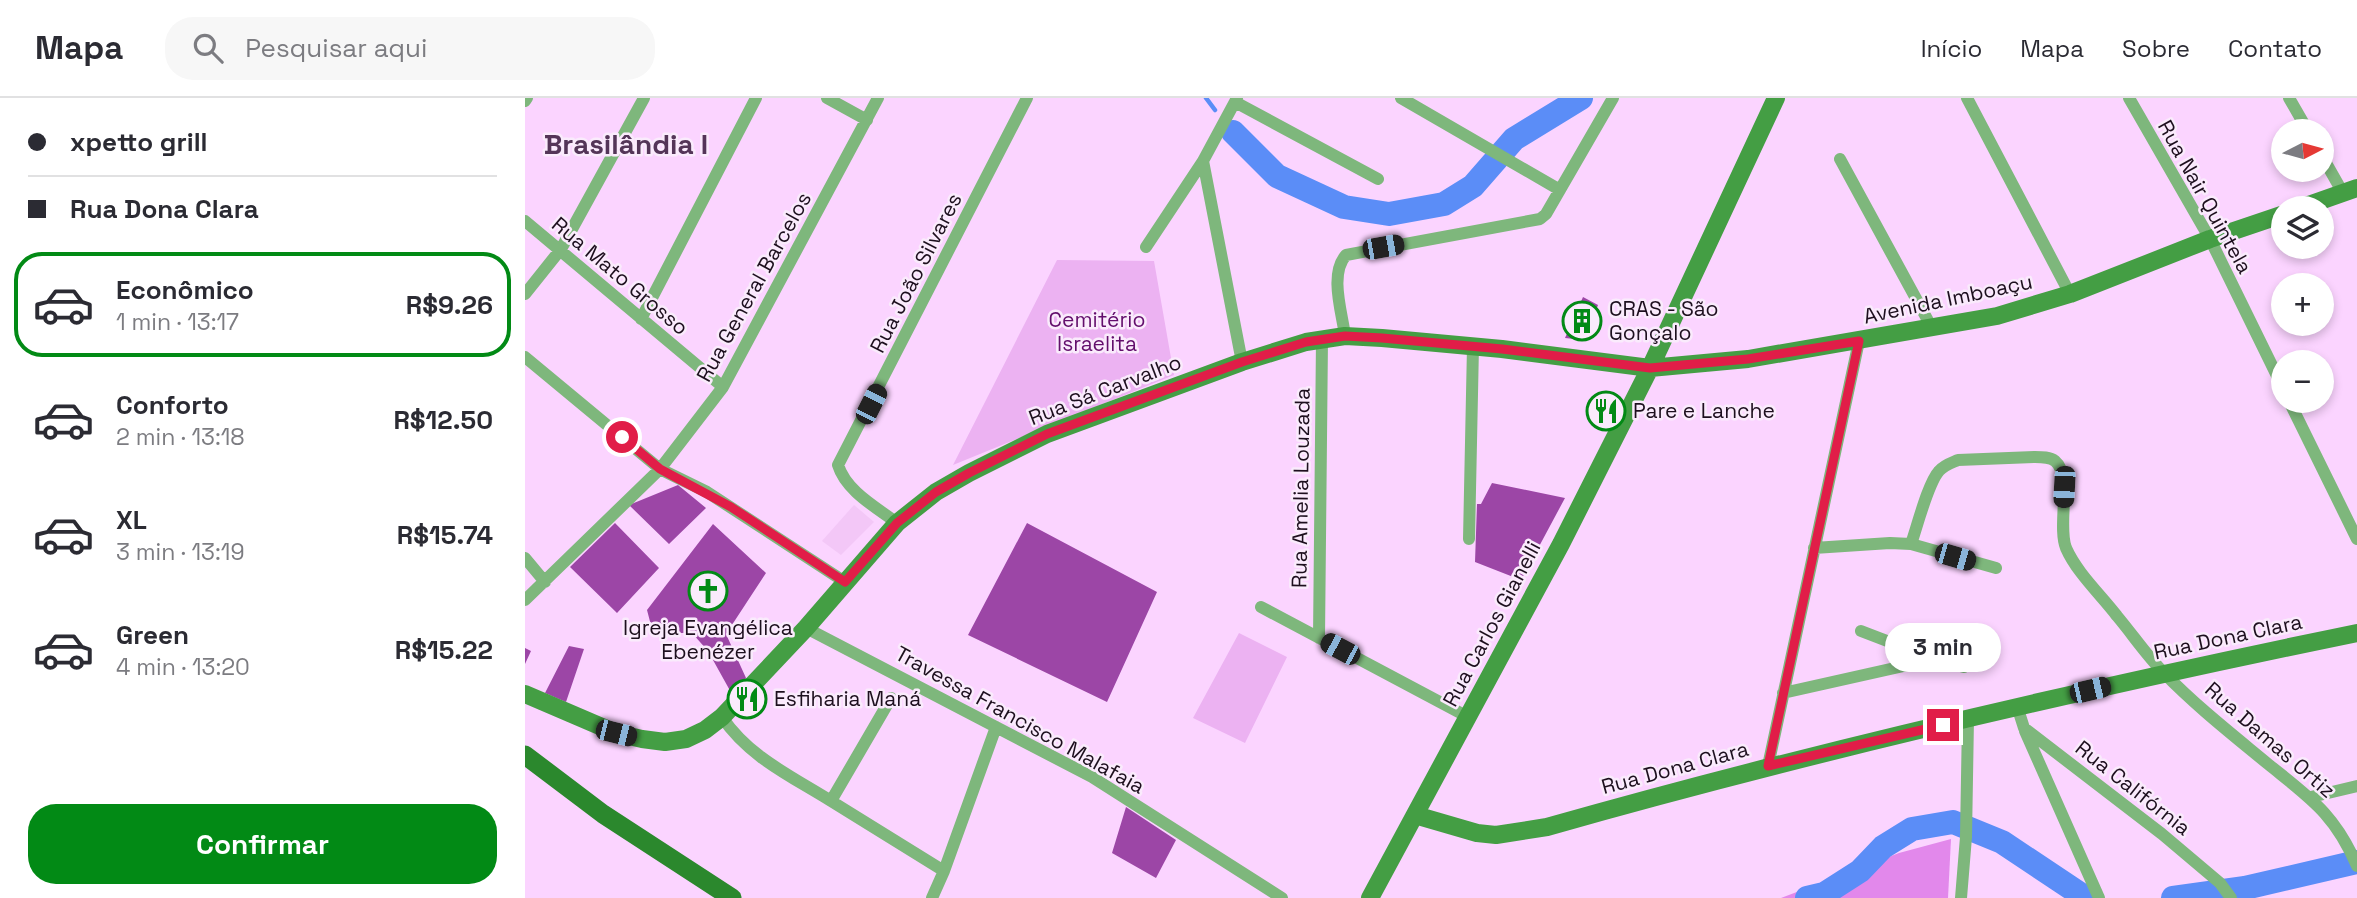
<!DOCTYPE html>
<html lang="pt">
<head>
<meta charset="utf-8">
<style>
	:root { --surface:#fff; --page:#f7f7f7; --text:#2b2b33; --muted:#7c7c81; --line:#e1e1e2; --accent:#028a15 }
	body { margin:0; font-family:"Space Grotesk",sans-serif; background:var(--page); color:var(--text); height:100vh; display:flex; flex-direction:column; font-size:26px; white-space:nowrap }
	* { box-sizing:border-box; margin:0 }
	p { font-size:23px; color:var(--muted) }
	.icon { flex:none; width:38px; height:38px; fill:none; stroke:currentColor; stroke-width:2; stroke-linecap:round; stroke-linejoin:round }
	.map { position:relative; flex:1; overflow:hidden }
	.side { display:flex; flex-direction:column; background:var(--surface); width:525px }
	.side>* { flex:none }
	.guide { display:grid; align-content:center; height:154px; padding:0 28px; background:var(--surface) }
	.needle { width:46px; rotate:84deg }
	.controls { position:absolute; left:1746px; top:21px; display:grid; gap:14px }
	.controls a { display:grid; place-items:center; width:63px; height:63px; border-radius:50%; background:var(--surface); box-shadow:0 4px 10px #0003; font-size:35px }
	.end { position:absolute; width:32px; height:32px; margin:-16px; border:9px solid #e11d48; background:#fff; box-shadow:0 0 0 4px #fff }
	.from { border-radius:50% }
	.bubble { position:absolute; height:49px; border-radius:24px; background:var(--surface); box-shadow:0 4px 10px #0003; font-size:23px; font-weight:700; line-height:49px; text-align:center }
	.car { position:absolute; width:21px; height:42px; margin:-21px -10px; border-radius:9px; box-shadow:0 0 5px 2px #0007; background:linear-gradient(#222 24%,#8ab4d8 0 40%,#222 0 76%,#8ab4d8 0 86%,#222 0) }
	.guide b { display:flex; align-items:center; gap:24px; height:66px; font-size:26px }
	.guide b+b { border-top:2px solid var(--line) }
	.guide i { width:18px; height:18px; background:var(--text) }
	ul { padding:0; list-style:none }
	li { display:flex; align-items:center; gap:21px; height:105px; margin:0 14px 10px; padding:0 14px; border:4px solid transparent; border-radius:28px }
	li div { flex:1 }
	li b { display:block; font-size:26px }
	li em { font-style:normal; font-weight:700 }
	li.current { border-color:var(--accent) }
	li>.icon { width:63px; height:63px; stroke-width:1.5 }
	.button { display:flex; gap:14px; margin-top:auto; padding:14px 28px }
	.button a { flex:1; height:80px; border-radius:28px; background:var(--accent); color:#fff; font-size:28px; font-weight:700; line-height:80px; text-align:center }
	header { display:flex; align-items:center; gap:42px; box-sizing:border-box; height:98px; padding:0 35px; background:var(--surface); border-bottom:2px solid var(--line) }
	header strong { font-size:33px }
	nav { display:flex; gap:38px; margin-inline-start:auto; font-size:24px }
	.search { width:490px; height:63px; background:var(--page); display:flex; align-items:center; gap:18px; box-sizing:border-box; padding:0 24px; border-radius:28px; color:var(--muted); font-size:26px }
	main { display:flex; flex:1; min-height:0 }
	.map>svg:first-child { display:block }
	.built { fill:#f3c7f7 }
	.green { fill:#ecb2f2 }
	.forest { fill:#e288eb }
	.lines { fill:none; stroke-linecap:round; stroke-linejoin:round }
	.stream { stroke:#5b8df7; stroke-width:4.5 }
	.river { stroke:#5b8df7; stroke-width:24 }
	.building { fill:#9c46a6 }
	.street { stroke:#7eb77c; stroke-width:12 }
	.secondary { stroke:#449e44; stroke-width:18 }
	.primary { stroke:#2b882d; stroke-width:19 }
	.route { stroke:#e11d48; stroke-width:9 }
	.labels { text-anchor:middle; stroke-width:5; stroke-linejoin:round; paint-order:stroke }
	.street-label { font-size:21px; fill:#1d0f1e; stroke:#faebfc }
	.poi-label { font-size:21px; fill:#1d0f1e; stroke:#faebfc; text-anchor:start }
	.park-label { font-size:21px; fill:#630e6c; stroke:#faebfc }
	.district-label { font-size:28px; font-weight:bold; fill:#543558; stroke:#faebfc }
</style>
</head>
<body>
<header>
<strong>Mapa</strong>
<div class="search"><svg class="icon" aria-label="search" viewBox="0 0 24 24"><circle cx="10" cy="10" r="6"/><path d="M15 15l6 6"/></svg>Pesquisar aqui</div>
<nav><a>Início</a><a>Mapa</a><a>Sobre</a><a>Contato</a></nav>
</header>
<main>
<section class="side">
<div class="guide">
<b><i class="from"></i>xpetto grill</b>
<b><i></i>Rua Dona Clara</b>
</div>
<ul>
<li class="current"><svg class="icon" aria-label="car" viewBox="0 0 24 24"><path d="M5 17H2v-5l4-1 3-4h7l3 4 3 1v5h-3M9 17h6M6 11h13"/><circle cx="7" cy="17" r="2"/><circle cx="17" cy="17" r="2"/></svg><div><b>Econômico</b><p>1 min · 13:17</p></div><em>R$9.26</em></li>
<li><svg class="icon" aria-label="car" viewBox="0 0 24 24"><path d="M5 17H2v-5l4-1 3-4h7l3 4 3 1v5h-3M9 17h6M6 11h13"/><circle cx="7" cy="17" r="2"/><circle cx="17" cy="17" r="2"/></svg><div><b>Conforto</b><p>2 min · 13:18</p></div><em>R$12.50</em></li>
<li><svg class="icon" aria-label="car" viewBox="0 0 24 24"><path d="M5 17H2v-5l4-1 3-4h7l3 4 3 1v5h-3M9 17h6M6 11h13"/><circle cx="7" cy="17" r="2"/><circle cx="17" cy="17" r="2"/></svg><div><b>XL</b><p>3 min · 13:19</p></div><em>R$15.74</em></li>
<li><svg class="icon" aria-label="car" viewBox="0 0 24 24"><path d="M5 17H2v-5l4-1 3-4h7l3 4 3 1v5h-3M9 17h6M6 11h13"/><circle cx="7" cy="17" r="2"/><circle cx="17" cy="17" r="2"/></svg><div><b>Green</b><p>4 min · 13:20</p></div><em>R$15.22</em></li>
</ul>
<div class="button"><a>Confirmar</a></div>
</section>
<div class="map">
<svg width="1832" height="800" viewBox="0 0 1832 800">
	<rect width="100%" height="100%" fill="#fbd4ff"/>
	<path class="built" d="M 329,407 L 349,424 L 316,457 L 297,443 Z"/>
	<path class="green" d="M 532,162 L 629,163 L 649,277 L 428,367 Z
		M 714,535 L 762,559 L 720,645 L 668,620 Z"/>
	<path class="forest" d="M 1426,741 L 1423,800 L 1256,800 L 1374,755 Z"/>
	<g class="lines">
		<path class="stream" d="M 681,0 L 690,12"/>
		<path class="river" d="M 708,34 L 752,78 L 819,109 L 864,116 L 919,106 L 948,88 L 989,41 L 1056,0
			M 1282,800 L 1299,796 L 1335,773 L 1358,749 L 1387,731 L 1428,724 L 1477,744 L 1561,800
			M 1648,800 L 1720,790 L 1832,764"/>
	</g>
	<path class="building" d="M 1058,199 L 1073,207 L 1059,242 L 1040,240 Z
		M 967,385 L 1040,400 L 996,482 L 950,464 L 952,406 L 956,406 Z
		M 153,387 L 181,410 L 144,446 L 104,407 Z
		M 90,425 L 134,470 L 92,515 L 45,469 Z
		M 502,425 L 632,494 L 582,604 L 443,537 Z
		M 188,426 L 241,475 L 201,536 L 221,580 L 208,598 L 183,553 L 167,535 L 128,535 L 122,512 Z
		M 44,548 L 59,551 L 41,604 L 20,595 Z
		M 0,550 L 6,553 L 0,566 Z
		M 601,709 L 651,742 L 631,780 L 587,755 Z"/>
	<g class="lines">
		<path class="street" d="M 302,0 L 342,22
			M 876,0 L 1035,92
			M 1442,0 L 1545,196
			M 1604,0 L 1685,141 L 1759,292
			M 1764,0 L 1783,33
			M 0,3 L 2,0
			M 710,4 L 853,81
			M 1797,58 L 1818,95
			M 1315,61 L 1407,230
			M 678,63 L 717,264
			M 0,123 L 198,289
			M 621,149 L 678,63 L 712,0
			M 0,196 L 36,151 L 119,0
			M 116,221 L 231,0
			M 820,238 C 817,214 804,176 821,157 L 1015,121 L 1021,116 L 1088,0
			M 0,259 L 135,371 L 182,394 L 320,484
			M 1764,303 L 1832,441
			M 372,425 C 351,409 321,393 313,367 L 502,0
			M 944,441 L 948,248
			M 1386,446 C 1392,429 1403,385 1414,373 C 1419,367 1426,365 1433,362 L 1510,359 C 1517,359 1525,359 1530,363 C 1548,378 1532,428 1541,450 C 1552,475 1576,497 1592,518 C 1608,537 1622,558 1639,575 C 1671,608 1708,637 1743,666 C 1785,700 1810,716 1832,768
			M 1289,450 L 1365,445 L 1386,446 L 1471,470
			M 0,460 L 20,484
			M 0,502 L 135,371 L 198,289 L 353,0
			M 736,509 L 943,619
			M 281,530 L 567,679 L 757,800
			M 1336,533 L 1409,561
			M 794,540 L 797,241
			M 1258,595 L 1410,561 L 1439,569
			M 366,600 L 306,703 L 419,773 L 407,800
			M 1492,608 L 1499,630 L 1637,736 L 1695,785 L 1706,800
			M 197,619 C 224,659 266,678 306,703
			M 1500,633 L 1574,800
			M 1243,668 L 1334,243
			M 1786,699 L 1832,688
			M 419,773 L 471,629
			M 1436,800 L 1441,739 L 1443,621"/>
		<path class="secondary" d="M 1775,110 L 1832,90
			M 0,596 L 91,635 L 117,641 L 140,644 L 161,641 L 180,632 L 197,619 L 281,530 L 372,425 L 411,394 L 444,375 L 522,336 L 717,264 L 781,244 L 820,238 L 857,240 L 977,251 L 1125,270 L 1223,261 L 1472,218 L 1545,196 L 1685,141 L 1759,116
			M 890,717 L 952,735 L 971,737 L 1022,729 C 1289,653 1560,591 1832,535
			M 845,800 L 1036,446 L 1125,270 L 1251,0"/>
		<path class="primary" d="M 0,657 L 78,716 L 207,800"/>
	</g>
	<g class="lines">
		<path class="route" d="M 97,339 L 135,371 L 206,409 L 320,484 L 372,425 L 411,394 L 444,375 L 522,336 L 717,264 L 781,244 L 820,238 L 857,240 L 977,251 L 1125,270 L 1223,261 L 1334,243 L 1243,668 L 1418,627"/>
	</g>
	<defs>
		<symbol id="building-ring" viewBox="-11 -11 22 22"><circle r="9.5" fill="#faebfc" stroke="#028a15" stroke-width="1.5"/><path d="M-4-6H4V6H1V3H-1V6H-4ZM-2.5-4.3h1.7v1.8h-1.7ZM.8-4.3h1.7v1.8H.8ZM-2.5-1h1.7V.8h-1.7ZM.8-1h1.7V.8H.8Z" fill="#028a15"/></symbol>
		<symbol id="restaurant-ring" viewBox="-11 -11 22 22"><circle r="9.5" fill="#faebfc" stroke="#028a15" stroke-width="1.5"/><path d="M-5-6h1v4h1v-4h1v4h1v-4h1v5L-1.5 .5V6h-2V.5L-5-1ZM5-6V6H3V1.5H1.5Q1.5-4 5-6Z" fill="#028a15"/></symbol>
		<symbol id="church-ring" viewBox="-11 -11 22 22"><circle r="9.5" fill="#faebfc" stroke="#028a15" stroke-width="1.5"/><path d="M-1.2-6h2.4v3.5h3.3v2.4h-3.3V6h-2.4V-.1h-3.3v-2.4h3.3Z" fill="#028a15"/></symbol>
	</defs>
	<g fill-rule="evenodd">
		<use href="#building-ring" x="1035" y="201" width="44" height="44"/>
		<use href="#restaurant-ring" x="1059" y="291" width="44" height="44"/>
		<use href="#church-ring" x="161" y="471" width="44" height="44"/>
		<use href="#restaurant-ring" x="200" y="579" width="44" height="44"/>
	</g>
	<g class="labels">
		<g class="street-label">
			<text transform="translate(1680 99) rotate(61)" y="7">Rua Nair Quintela</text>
			<text transform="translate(391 175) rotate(-63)" y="7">Rua João Silvares</text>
			<text transform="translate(95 178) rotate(40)" y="7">Rua Mato Grosso</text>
			<text transform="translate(229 189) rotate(-61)" y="7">Rua General Barcelos</text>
			<text transform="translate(1423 201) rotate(-12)" y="7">Avenida Imboaçu</text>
			<text transform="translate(580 292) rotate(-21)" y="7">Rua Sá Carvalho</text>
			<text transform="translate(776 390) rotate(-89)" y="7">Rua Amelia Louzada</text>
			<text transform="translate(967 526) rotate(-62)" y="7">Rua Carlos Gianelli</text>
			<text transform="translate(1703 539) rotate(-12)" y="7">Rua Dona Clara</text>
			<text transform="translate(495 622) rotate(29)" y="7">Travessa Francisco Malafaia</text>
			<text transform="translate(1745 642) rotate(41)" y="7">Rua Damas Ortiz</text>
			<text transform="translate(1150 670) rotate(-15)" y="7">Rua Dona Clara</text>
			<text transform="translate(1608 690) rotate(38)" y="7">Rua Califórnia</text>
		</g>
		<g class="poi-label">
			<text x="1084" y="218">CRAS - São<tspan x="1084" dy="24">Gonçalo</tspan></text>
			<text x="1108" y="320">Pare e Lanche</text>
			<text x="183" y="537" text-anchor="middle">Igreja Evangélica<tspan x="183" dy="24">Ebenézer</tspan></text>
			<text x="249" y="608">Esfiharia Maná</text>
		</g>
		<g class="park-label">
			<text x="572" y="229">Cemitério<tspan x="572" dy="24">Israelita</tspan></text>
		</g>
		<g class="district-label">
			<text x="101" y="56">Brasilândia I</text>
		</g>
	</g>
</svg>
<div class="controls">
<a><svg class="needle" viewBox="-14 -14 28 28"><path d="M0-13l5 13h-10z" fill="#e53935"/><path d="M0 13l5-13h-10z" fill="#7c7c81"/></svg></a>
<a><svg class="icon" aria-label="layers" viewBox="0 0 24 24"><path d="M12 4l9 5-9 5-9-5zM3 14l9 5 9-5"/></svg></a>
<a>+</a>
<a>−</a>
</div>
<i class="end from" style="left:97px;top:339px"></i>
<i class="end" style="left:1418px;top:627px"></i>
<div class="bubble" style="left:1360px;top:525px;width:116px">3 min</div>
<i class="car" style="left:858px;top:149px;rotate:80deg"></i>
<i class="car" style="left:346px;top:306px;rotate:27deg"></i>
<i class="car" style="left:1539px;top:389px;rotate:183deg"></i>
<i class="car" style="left:1430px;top:459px;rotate:106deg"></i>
<i class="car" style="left:815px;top:551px;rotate:298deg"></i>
<i class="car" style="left:1565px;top:592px;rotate:77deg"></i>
<i class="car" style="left:91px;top:635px;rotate:104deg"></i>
</div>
</main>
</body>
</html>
